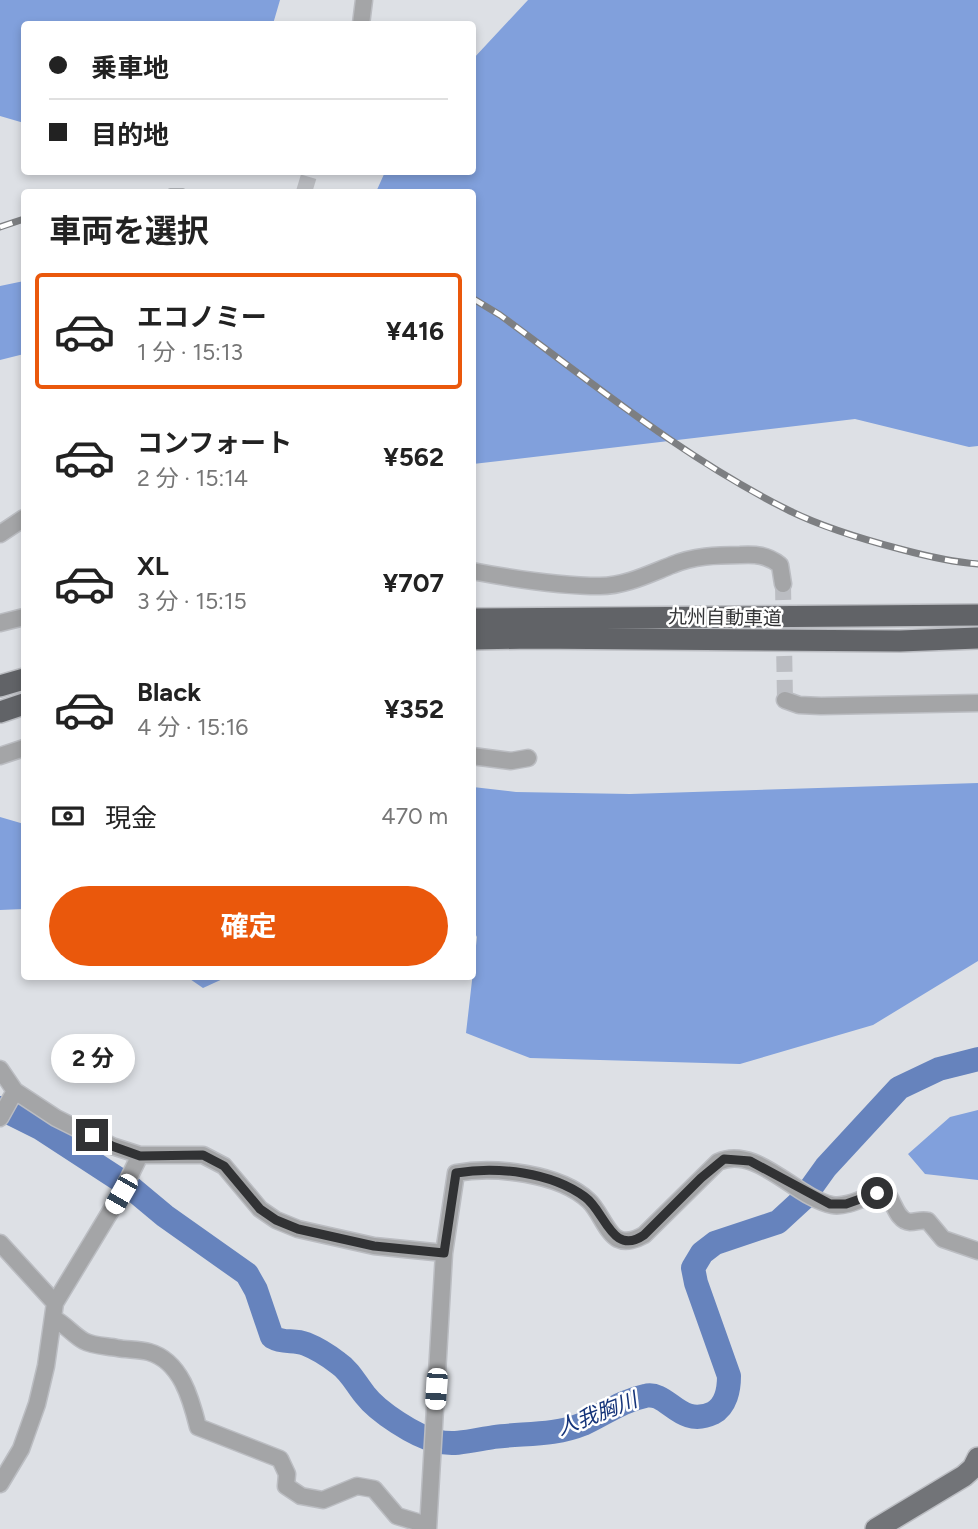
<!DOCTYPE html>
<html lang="ja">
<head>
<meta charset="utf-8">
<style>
	:root { --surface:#fff; --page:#f2f2f2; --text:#222; --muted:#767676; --line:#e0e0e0; --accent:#ea580c }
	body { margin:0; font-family:Figtree,"Noto Sans JP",sans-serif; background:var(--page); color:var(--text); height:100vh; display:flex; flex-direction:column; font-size:26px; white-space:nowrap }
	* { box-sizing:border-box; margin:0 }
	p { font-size:23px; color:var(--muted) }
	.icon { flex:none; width:38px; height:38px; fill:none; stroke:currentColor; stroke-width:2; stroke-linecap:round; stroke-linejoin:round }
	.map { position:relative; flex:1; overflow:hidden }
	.details { position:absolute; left:21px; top:189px; width:455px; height:791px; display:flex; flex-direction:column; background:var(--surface); border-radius:7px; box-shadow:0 4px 10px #0003 }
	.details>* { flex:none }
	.top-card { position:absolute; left:21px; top:21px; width:455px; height:154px; border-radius:7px; box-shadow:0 4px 10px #0003; display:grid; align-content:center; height:154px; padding:0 28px; background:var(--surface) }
	.end { position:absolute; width:32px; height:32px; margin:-16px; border:9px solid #313234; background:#fff; box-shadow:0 0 0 4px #fff }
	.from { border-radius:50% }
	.bubble { position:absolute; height:49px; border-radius:24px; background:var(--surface); box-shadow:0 4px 10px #0003; font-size:23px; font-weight:700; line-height:49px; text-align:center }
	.car { position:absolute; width:21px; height:42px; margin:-21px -10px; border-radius:9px; box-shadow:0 0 5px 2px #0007; background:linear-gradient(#fff 24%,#345 0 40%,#fff 0 76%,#345 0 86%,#fff 0) }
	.top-card b { display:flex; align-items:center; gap:24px; height:66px; font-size:26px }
	.top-card b+b { border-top:2px solid var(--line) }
	.top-card i { width:18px; height:18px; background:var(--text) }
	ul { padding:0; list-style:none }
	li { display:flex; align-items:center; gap:21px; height:116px; margin:0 14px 10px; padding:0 14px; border:4px solid transparent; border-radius:7px }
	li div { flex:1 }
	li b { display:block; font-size:26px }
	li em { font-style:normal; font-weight:700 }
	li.selected { border-color:var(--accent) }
	li>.icon { width:63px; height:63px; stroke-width:1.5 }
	h2 { padding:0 28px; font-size:32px; line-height:84px }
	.pay { display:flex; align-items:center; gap:18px; height:77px; padding:0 28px; font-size:26px }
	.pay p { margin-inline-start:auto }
	.button { display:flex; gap:14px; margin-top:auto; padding:14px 28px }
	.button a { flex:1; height:80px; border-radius:42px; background:var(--accent); color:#fff; font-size:28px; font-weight:700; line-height:80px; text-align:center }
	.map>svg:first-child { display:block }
	.forest { fill:#81a0dc }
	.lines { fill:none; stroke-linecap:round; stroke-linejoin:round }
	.river { stroke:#6683bd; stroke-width:24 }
	.minor-tunnel { stroke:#bbbdc2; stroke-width:16; stroke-dasharray:16 8; stroke-linecap:butt }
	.minor-casing { stroke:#bbbdc2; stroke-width:19 }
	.major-casing { stroke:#bbbdc2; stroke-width:24 }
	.highway-casing { stroke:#bbbdc2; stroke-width:24 }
	.minor { stroke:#a4a5a7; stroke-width:16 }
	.major { stroke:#727478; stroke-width:21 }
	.highway { stroke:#616367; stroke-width:21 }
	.rail-casing { stroke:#7d7f82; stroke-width:7 }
	.rail { stroke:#fff; stroke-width:4.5; stroke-dasharray:13; stroke-linecap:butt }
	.route { stroke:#313234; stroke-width:9 }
	.labels { text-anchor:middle; stroke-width:5; stroke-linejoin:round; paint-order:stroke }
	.street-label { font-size:19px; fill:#313234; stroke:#fff }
	.water-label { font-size:21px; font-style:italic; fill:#15347a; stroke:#fff }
</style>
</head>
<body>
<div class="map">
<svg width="978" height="1529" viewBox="0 0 978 1529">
	<rect width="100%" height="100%" fill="#dde0e5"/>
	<path class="forest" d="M 0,0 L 280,0 L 273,24 L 24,24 L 24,123 L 0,116 Z
		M 528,0 L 978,0 L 978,446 L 969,447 L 855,419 L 473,464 L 472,192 L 376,192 L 385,172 L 472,172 L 473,59 Z
		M 24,281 L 24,354 L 0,360 L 0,286 Z
		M 978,783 L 978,961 L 873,1025 L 740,1064 L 530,1058 L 466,1033 L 477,937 L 472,928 L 473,787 L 516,792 L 630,794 Z
		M 0,817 L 24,824 L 24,909 L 0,910 Z
		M 187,977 L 227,977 L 203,988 Z
		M 978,1110 L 978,1180 L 925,1174 L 908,1154 L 950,1117 Z"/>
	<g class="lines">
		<path class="river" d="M 0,1108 L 40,1128 L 129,1186 L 165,1216 L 247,1274 L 256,1290 L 272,1337 C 284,1344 293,1339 306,1344 C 316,1348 329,1356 338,1363 C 350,1371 356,1384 365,1395 C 378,1412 415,1436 436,1441 C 455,1446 474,1440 494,1437 C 523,1433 554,1436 583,1424 C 605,1414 621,1401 645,1396 C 668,1390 679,1429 713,1413 C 726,1406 729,1389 729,1376 L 696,1283 L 693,1268 L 702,1253 L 715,1243 L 778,1222 L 803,1199 L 826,1167 L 899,1088 L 939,1069 L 978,1059"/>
		<path class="minor-tunnel" d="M 304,192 L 310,172
			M 783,584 L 785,700"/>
		<defs>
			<path id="minor" d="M 361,24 L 364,0
				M 0,534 L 24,518
				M 472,571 C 514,579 558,586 600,586 C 625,586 649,574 672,565 C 693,556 717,555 740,555 C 756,554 767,555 780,565 L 783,584
				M 0,623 L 24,617
				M 785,700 L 799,705 L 821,706 L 978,703
				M 0,756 L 24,748
				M 472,756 L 511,761 L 528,758
				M 0,1069 L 15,1091 L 56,1118 L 112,1146 L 140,1155 L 203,1155 L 224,1166 L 260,1209 L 276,1220 L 298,1229 L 374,1246 L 444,1253 L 428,1529
				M 0,1118 L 15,1091
				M 0,1243 L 55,1303
				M 444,1253 L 456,1173 C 494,1166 560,1173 589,1201 C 599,1210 607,1234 618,1239 C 626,1243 637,1239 644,1235 L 718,1162 C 756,1144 796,1198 832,1205 C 849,1208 869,1194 885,1191 C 894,1200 896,1221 910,1222 C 917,1222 921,1219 928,1221 L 943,1239 L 978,1251
				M 53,1318 C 65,1324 73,1335 84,1341 C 93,1346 107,1346 117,1348 C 127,1350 139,1349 149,1352 C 181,1361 191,1399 198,1427 L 280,1459 L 287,1474 L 286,1486 L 301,1496 L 323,1500 L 357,1486 L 374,1489 L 397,1516 L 427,1525
				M 0,1484 L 21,1449 L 37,1404 L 46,1366 L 55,1303 L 121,1194 L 140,1155"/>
			<path id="major" d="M 876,1529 L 964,1476 L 973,1468 L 978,1458"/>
			<path id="highway" d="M 472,619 L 978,615
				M 472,639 L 531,638 L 900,641 L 978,638
				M 0,686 L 24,679
				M 0,712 L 24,704"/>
		</defs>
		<use href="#minor" class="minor-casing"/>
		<use href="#major" class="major-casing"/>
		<use href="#highway" class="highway-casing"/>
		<use href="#minor" class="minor"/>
		<use href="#major" class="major"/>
		<use href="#highway" class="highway"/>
		<defs>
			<path id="rail" d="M 170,192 L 183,192
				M 0,227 L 24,219
				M 472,298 L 500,315 C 594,384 685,459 790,511 C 825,528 862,539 900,549 C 926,556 951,562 978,564"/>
		</defs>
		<use href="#rail" class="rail-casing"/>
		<use href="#rail" class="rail"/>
	</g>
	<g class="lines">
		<path class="route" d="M 92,1135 L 112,1146 L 140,1156 L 203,1155 L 224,1166 L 260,1209 L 276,1220 L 298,1229 L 374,1246 L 444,1253 L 456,1173 C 497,1166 551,1172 585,1197 C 605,1211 612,1257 644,1235 L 701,1178 L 724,1159 L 750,1161 L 830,1204 L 846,1204 L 877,1193"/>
	</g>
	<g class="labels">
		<g class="street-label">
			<text transform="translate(725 617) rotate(1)" y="7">九州自動車道</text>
		</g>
		<g class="water-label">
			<text transform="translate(597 1414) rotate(-21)" y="7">人我胸川</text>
		</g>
	</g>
</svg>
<i class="end from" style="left:877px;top:1193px"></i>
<i class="end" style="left:92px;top:1135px"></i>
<div class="bubble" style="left:51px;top:1034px;width:84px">2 分</div>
<i class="car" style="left:121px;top:1194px;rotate:210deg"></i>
<i class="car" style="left:436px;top:1389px;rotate:184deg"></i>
<div class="top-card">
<b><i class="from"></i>乗車地</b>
<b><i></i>目的地</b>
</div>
<section class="details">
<h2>車両を選択</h2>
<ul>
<li class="selected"><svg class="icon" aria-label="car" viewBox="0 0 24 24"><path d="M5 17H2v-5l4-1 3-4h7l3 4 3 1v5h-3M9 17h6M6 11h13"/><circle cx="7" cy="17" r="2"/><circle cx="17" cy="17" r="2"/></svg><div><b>エコノミー</b><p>1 分 · 15:13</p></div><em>¥416</em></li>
<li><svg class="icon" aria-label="car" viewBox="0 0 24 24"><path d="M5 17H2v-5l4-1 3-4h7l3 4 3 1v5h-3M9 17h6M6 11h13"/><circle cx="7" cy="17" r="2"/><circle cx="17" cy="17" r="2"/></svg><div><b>コンフォート</b><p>2 分 · 15:14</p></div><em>¥562</em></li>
<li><svg class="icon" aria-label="car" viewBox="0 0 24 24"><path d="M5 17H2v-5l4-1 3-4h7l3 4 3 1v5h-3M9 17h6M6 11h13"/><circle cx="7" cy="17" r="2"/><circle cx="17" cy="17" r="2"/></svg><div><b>XL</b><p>3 分 · 15:15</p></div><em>¥707</em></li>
<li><svg class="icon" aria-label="car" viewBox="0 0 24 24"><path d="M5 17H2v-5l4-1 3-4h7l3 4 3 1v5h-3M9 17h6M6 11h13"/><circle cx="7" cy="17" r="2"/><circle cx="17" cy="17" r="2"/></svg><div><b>Black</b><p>4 分 · 15:16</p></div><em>¥352</em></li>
</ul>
<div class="pay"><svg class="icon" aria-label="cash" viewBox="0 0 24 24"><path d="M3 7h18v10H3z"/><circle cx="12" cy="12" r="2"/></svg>現金<p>470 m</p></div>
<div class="button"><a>確定</a></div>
</section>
</div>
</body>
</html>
